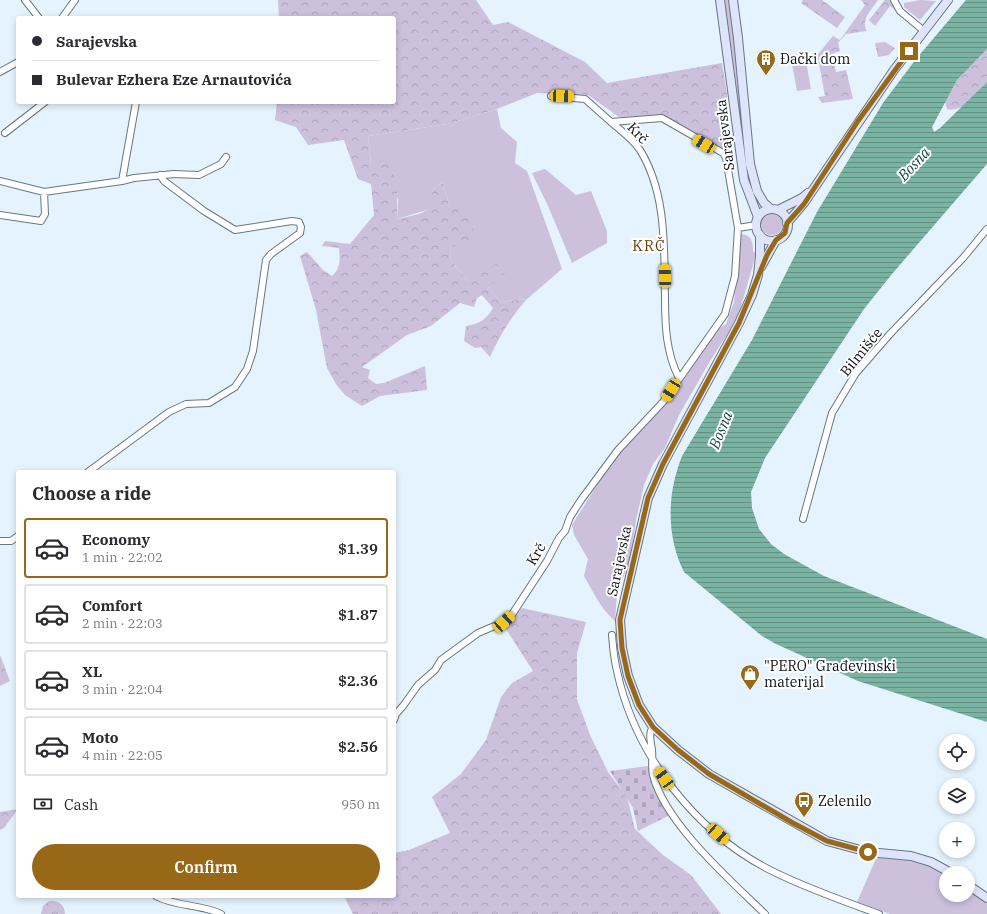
<!DOCTYPE html>
<html lang="en">
<head>
<meta charset="utf-8">
<style>
	:root { --surface:#fff; --page:#f2f2f3; --text:#2b2b33; --muted:#7c7c81; --line:#e1e1e2; --accent:#986819 }
	body { margin:0; font-family:"IBM Plex Serif",serif; background:var(--page); color:var(--text); height:100vh; display:flex; flex-direction:column; font-size:15px; white-space:nowrap }
	* { box-sizing:border-box; margin:0 }
	p { font-size:13px; color:var(--muted) }
	.icon { flex:none; width:22px; height:22px; fill:none; stroke:currentColor; stroke-width:2; stroke-linecap:round; stroke-linejoin:round }
	.map { position:relative; flex:1; overflow:hidden }
	.side { position:absolute; left:16px; top:470px; width:380px; height:428px; display:flex; flex-direction:column; background:var(--surface); border-radius:4px; box-shadow:0 2px 6px #0003 }
	.side>* { flex:none }
	.hud { position:absolute; left:16px; top:16px; width:380px; height:88px; border-radius:4px; box-shadow:0 2px 6px #0003; display:grid; align-content:center; height:88px; padding:0 16px; background:var(--surface) }
	.controls { position:absolute; left:939px; top:734px; display:grid; gap:8px }
	.controls a { display:grid; place-items:center; width:36px; height:36px; border-radius:50%; background:var(--surface); box-shadow:0 2px 6px #0003; font-size:20px }
	.end { position:absolute; width:18px; height:18px; margin:-9px; border:5px solid #986819; background:#fff; box-shadow:0 0 0 2px #fff }
	.from { border-radius:50% }
	.car { position:absolute; width:12px; height:24px; margin:-12px -6px; border-radius:5px; box-shadow:0 0 3px 1px #0007; background:linear-gradient(#f5c518 24%,#345 0 40%,#f5c518 0 76%,#345 0 86%,#f5c518 0) }
	.hud b { display:flex; align-items:center; gap:14px; height:38px; font-size:15px }
	.hud b+b { border-top:1px solid var(--line) }
	.hud i { width:10px; height:10px; background:var(--text) }
	ul { padding:0; list-style:none }
	li { display:flex; align-items:center; gap:12px; height:60px; margin:0 8px 6px; padding:0 8px; border:2px solid var(--line); border-radius:4px }
	li div { flex:1 }
	li b { display:block; font-size:15px }
	li em { font-style:normal; font-weight:600 }
	li.selected { border-color:var(--accent) }
	li>.icon { width:36px; height:36px; stroke-width:1.5 }
	h2 { padding:0 16px; font-size:18px; line-height:48px }
	.pay { display:flex; align-items:center; gap:10px; height:44px; padding:0 16px; font-size:15px }
	.pay p { margin-inline-start:auto }
	.button { display:flex; gap:8px; margin-top:auto; padding:8px 16px }
	.button a { flex:1; height:46px; border-radius:24px; background:var(--accent); color:#fff; font-size:16px; font-weight:600; line-height:46px; text-align:center }
	.map>svg:first-child { display:block }
	.green { fill:#ccc0dd }
	.forest { fill:url(#forest-crowns) }
	.cemetery { fill:url(#cemetery-stones) }
	.water { fill:url(#water-rules) }
	.lines { fill:none; stroke-linecap:round; stroke-linejoin:round }
	.street-casing { stroke:#687782; stroke-width:8 }
	.secondary-casing { stroke:#687782; stroke-width:10 }
	.street { stroke:#fff; stroke-width:6 }
	.secondary { stroke:#dee4fc; stroke-width:8 }
	.route { stroke:#986819; stroke-width:5 }
	.labels { text-anchor:middle; stroke-width:4; stroke-linejoin:round; paint-order:stroke }
	.poi-label { font-size:14px; fill:#0b1115; stroke:#fdfefd; text-anchor:start }
	.street-label { font-size:14px; fill:#0b1115; stroke:#fdfefd }
	.water-label { font-size:15px; font-style:italic; fill:#15473a; stroke:#fdfefd }
	.neighbourhood-label { font-size:15px; letter-spacing:1px; fill:#664610; stroke:#fdfefd }
</style>
</head>
<body>
<div class="map">
<svg width="987" height="914" viewBox="0 0 987 914">
	<defs>
		<pattern id="forest-crowns" width="20" height="18" patternUnits="userSpaceOnUse"><rect width="20" height="18" fill="#ccc0dd"/><path d="M2 6a3 3 0 1 1 6 0M12 15a3 3 0 1 1 6 0" fill="none" stroke="#aea4bd"/></pattern>
		<pattern id="cemetery-stones" width="16" height="16" patternUnits="userSpaceOnUse"><rect width="16" height="16" fill="#ccc0dd"/><path d="M2 7V4a2 2 0 0 1 4 0v3zM10 15v-3a2 2 0 0 1 4 0v3z" fill="#aea4bd"/></pattern>
		<pattern id="water-rules" width="6" height="5" patternUnits="userSpaceOnUse"><rect width="6" height="5" fill="#7ab3a1"/><path d="M0 2.5h6" fill="none" stroke="#629082"/></pattern>
	</defs>
	<rect width="100%" height="100%" fill="#e4f3fd"/>
	<path class="green" d="M 724,0 L 728,0 L 734,34 L 746,161 L 754,190 L 752,191 L 746,173 L 736,83 Z
		M 920,0 L 936,1 L 920,20 L 904,7 L 904,3 Z
		M 806,61 L 811,89 L 797,91 L 792,64 Z
		M 497,109 L 501,128 L 517,142 L 515,163 L 527,171 L 562,269 L 527,299 L 500,302 L 488,287 L 468,281 L 451,261 L 450,248 L 450,206 L 442,182 L 433,190 L 430,209 L 397,219 L 398,199 L 371,165 L 368,136 L 448,124 Z
		M 545,169 L 576,195 L 591,191 L 607,231 L 607,243 L 572,263 L 548,206 L 532,173 Z
		M761 224a11 11 0 1 1 22 0a11 11 0 1 1-22 0Z
		M 741,234 C 752,235 753,242 753,251 L 756,254 L 740,310 L 728,333 L 710,361 L 679,415 L 665,448 L 653,464 L 644,485 L 636,520 L 631,557 L 617,593 L 615,621 C 600,608 594,593 584,576 L 588,559 L 574,535 L 572,525 L 609,466 L 624,447 L 665,405 L 687,375 L 714,332 L 726,324 L 734,302 Z
		M 878,854 L 925,863 L 946,873 L 946,895 L 968,895 L 968,887 L 987,898 L 987,914 L 890,914 L 857,902 Z"/>
	<path class="forest" d="M 278,0 L 476,0 L 493,25 L 508,22 L 585,62 L 607,83 L 722,63 L 727,94 L 726,135 L 731,151 L 726,151 L 708,144 L 661,116 L 619,117 L 588,95 L 537,93 L 497,109 L 448,124 L 368,136 L 371,165 L 388,164 L 397,180 L 397,219 L 419,214 L 429,209 L 433,190 L 442,182 L 450,206 L 469,208 L 474,239 L 450,248 L 451,261 L 468,281 L 496,264 L 508,270 L 488,287 L 500,302 L 527,299 C 511,317 500,335 490,357 L 481,347 L 475,348 L 464,341 L 466,326 C 479,324 487,319 493,308 L 482,295 L 477,298 L 474,307 L 460,303 L 431,326 L 407,335 L 362,367 L 370,370 L 368,378 L 376,384 L 384,383 L 425,366 L 427,390 L 380,396 L 362,406 L 345,395 L 336,384 L 327,368 L 316,310 L 300,256 L 307,252 L 323,270 L 332,276 C 341,268 340,260 339,248 L 322,246 L 325,241 L 350,244 L 374,215 L 371,184 L 358,179 L 344,140 L 308,145 L 296,127 L 275,120 L 277,102 L 394,102 L 394,18 L 279,18 Z
		M 803,0 L 822,0 L 845,17 L 837,28 L 801,3 Z
		M 861,0 L 878,0 C 872,9 860,20 867,31 L 846,34 L 838,43 L 840,51 L 832,54 L 836,72 L 846,70 L 853,99 L 822,103 L 818,97 L 825,96 L 818,58 L 811,59 L 819,53 L 833,36 L 840,40 L 865,5 Z
		M 885,0 L 891,0 L 898,10 L 896,11 L 890,6 L 875,26 L 869,20 Z
		M 885,42 L 895,48 L 889,55 L 878,57 L 875,43 Z
		M 987,49 L 987,82 C 974,93 965,113 947,109 L 945,102 L 957,80 Z
		M 522,608 L 586,622 L 577,653 L 577,699 L 590,735 L 608,772 L 627,797 L 635,829 L 663,855 L 691,875 L 721,914 L 353,914 L 344,896 L 394,896 L 394,853 L 409,850 L 450,833 L 432,797 L 461,774 L 486,740 L 501,697 L 512,683 L 533,671 L 504,626 Z
		M 0,655 L 10,681 L 0,686 Z
		M 18,809 L 4,828 L 0,830 L 0,812 Z
		M 49,901 C 58,900 65,905 65,914 L 41,914 L 43,906 Z"/>
	<path class="cemetery" d="M 648,766 L 670,815 L 638,831 L 633,808 L 610,771 Z"/>
	<path class="water" d="M 966,0 L 987,0 L 987,49 L 957,80 L 932,127 L 934,132 L 940,128 L 987,82 L 987,164 L 892,274 L 864,309 L 765,458 L 751,492 L 752,508 L 759,529 L 771,544 L 784,554 L 824,576 L 987,639 L 987,722 L 858,681 L 776,644 L 762,636 L 684,572 C 666,536 667,494 682,456 L 752,340 L 817,212 L 883,103 L 916,59 Z"/>
	<g class="lines">
		<defs>
			<path id="street" d="M 25,0 L 39,18
				M 894,0 L 900,11 L 924,31
				M 62,18 L 75,0
				M 0,72 L 18,62
				M 551,96 L 585,99 L 611,122
				M 5,133 L 45,102
				M 0,181 L 44,192 L 122,181 L 134,178 L 174,174 L 199,175 L 221,164 L 226,157
				M 122,181 L 136,102
				M 0,215 L 41,221 L 45,214 L 44,192
				M 738,228 L 756,225
				M 88,472 L 169,412 L 186,404 L 209,403 L 235,387 L 247,369 L 253,351 L 266,260 L 271,254 L 300,233 L 301,227 L 299,222 L 292,221 L 235,230 L 204,211 L 164,181 L 160,175
				M 803,519 L 832,413 L 856,373 L 890,334 L 963,258 L 987,229
				M 0,541 L 11,541 L 18,536
				M 612,635 C 613,647 614,660 617,671 C 635,755 696,833 772,871 C 806,888 843,901 879,914
				M 394,720 L 396,714 L 403,706 L 418,685 L 435,670 L 441,660 L 478,633 L 504,622 L 511,616 L 547,561 L 559,538 L 565,531 L 570,517 L 581,500 L 618,450 L 663,402 L 725,314 L 735,276 L 738,228 L 726,158 L 723,153 L 662,118 L 611,122 C 620,130 633,139 640,150 C 667,194 664,248 665,298 C 665,325 666,353 679,378
				M 653,727 C 648,734 651,742 652,750 C 653,759 651,766 653,775 C 665,823 729,879 765,914
				M 156,896 C 176,907 201,904 221,914"/>
			<path id="secondary" d="M 720,0 L 744,180 L 758,217
				M 733,0 L 738,38 L 750,164 L 757,191 L 764,203 L 771,209
				M756 225a16 16 0 1 1 32 0a16 16 0 1 1-32 0Z
				M 778,210 L 802,198 L 808,193
				M 787,223 L 804,203 L 894,70 L 948,0
				M 760,235 L 760,256 L 758,275 L 752,295 L 739,323 L 663,464 L 648,498 L 620,620 L 622,648 L 628,676 L 639,705 L 653,727 L 678,750 L 709,774 L 827,841 L 868,852 L 911,856 L 931,862 L 951,873
				M 761,267 L 776,240
				M 968,885 L 987,898"/>
		</defs>
		<use href="#street" class="street-casing"/>
		<use href="#secondary" class="secondary-casing"/>
		<use href="#street" class="street"/>
		<use href="#secondary" class="secondary"/>
	</g>
	<g class="lines">
		<path class="route" d="M 868,852 L 827,841 L 793,823 L 709,774 L 678,750 L 653,727 L 639,705 L 628,676 L 622,648 L 620,620 L 648,498 L 663,464 L 739,323 L 767,255 L 776,240 L 785,233 L 787,223 L 804,204 L 858,121 L 909,51"/>
	</g>
	<defs>
		<symbol id="building-pin" viewBox="-11 -11 22 30"><path d="M0 17L-7.5 6A9.5 9.5 0 1 1 7.5 6Z" fill="#986819" stroke="#fdfefd"/><path d="M-4-6H4V6H1V3H-1V6H-4ZM-2.5-4.3h1.7v1.8h-1.7ZM.8-4.3h1.7v1.8H.8ZM-2.5-1h1.7V.8h-1.7ZM.8-1h1.7V.8H.8Z" fill="#fff"/></symbol>
		<symbol id="shop-pin" viewBox="-11 -11 22 30"><path d="M0 17L-7.5 6A9.5 9.5 0 1 1 7.5 6Z" fill="#986819" stroke="#fdfefd"/><path d="M-5-2.5h2.3a2.7 3.5 0 0 1 5.4 0H5L5.5 6h-11ZM-1.5-2.5h3a1.5 2.3 0 0 0-3 0Z" fill="#fff"/></symbol>
		<symbol id="bus-pin" viewBox="-11 -11 22 30"><path d="M0 17L-7.5 6A9.5 9.5 0 1 1 7.5 6Z" fill="#986819" stroke="#fdfefd"/><path d="M-5-6H5V4H4V6H2V4H-2V6H-4V4H-5ZM-3.5-4V0h7V-4ZM-3.5 1.2v1.5H-2V1.2ZM2 1.2v1.5H3.5V1.2Z" fill="#fff"/></symbol>
	</defs>
	<g fill-rule="evenodd">
		<use href="#building-pin" x="755" y="48" width="22" height="30"/>
		<use href="#shop-pin" x="739" y="663" width="22" height="30"/>
		<use href="#bus-pin" x="793" y="790" width="22" height="30"/>
	</g>
	<g class="labels">
		<g class="poi-label">
			<text x="780" y="64">Đački dom</text>
			<text x="764" y="671">"PERO" Građevinski<tspan x="764" dy="16">materijal</tspan></text>
			<text x="818" y="806">Zelenilo</text>
		</g>
		<g class="street-label">
			<text transform="translate(638 133) rotate(47)" y="5">Krč</text>
			<text transform="translate(725 135) rotate(-97)" y="5">Sarajevska</text>
			<text transform="translate(861 352) rotate(-51)" y="5">Bilmišće</text>
			<text transform="translate(536 554) rotate(-59)" y="5">Krč</text>
			<text transform="translate(619 561) rotate(-78)" y="5">Sarajevska</text>
		</g>
		<g class="water-label">
			<text transform="translate(914 164) rotate(-47)" y="5">Bosna</text>
			<text transform="translate(721 430) rotate(-68)" y="5">Bosna</text>
		</g>
		<g class="neighbourhood-label">
			<text x="649" y="251">KRČ</text>
		</g>
	</g>
</svg>
<div class="controls">
<a><svg class="icon" aria-label="locate" viewBox="0 0 24 24"><circle cx="12" cy="12" r="6"/><path d="M12 2v4M12 18v4M2 12h4M18 12h4"/></svg></a>
<a><svg class="icon" aria-label="layers" viewBox="0 0 24 24"><path d="M12 4l9 5-9 5-9-5zM3 14l9 5 9-5"/></svg></a>
<a>+</a>
<a>−</a>
</div>
<i class="end from" style="left:868px;top:852px"></i>
<i class="end" style="left:909px;top:51px"></i>
<i class="car" style="left:562px;top:96px;rotate:92deg"></i>
<i class="car" style="left:704px;top:144px;rotate:301deg"></i>
<i class="car" style="left:665px;top:276px;rotate:359deg"></i>
<i class="car" style="left:671px;top:390px;rotate:212deg"></i>
<i class="car" style="left:504px;top:622px;rotate:48deg"></i>
<i class="car" style="left:664px;top:778px;rotate:325deg"></i>
<i class="car" style="left:718px;top:834px;rotate:131deg"></i>
<div class="hud">
<b><i class="from"></i>Sarajevska</b>
<b><i></i>Bulevar Ezhera Eze Arnautovića</b>
</div>
<section class="side">
<h2>Choose a ride</h2>
<ul>
<li class="selected"><svg class="icon" aria-label="car" viewBox="0 0 24 24"><path d="M5 17H2v-5l4-1 3-4h7l3 4 3 1v5h-3M9 17h6M6 11h13"/><circle cx="7" cy="17" r="2"/><circle cx="17" cy="17" r="2"/></svg><div><b>Economy</b><p>1 min · 22:02</p></div><em>$1.39</em></li>
<li><svg class="icon" aria-label="car" viewBox="0 0 24 24"><path d="M5 17H2v-5l4-1 3-4h7l3 4 3 1v5h-3M9 17h6M6 11h13"/><circle cx="7" cy="17" r="2"/><circle cx="17" cy="17" r="2"/></svg><div><b>Comfort</b><p>2 min · 22:03</p></div><em>$1.87</em></li>
<li><svg class="icon" aria-label="car" viewBox="0 0 24 24"><path d="M5 17H2v-5l4-1 3-4h7l3 4 3 1v5h-3M9 17h6M6 11h13"/><circle cx="7" cy="17" r="2"/><circle cx="17" cy="17" r="2"/></svg><div><b>XL</b><p>3 min · 22:04</p></div><em>$2.36</em></li>
<li><svg class="icon" aria-label="car" viewBox="0 0 24 24"><path d="M5 17H2v-5l4-1 3-4h7l3 4 3 1v5h-3M9 17h6M6 11h13"/><circle cx="7" cy="17" r="2"/><circle cx="17" cy="17" r="2"/></svg><div><b>Moto</b><p>4 min · 22:05</p></div><em>$2.56</em></li>
</ul>
<div class="pay"><svg class="icon" aria-label="cash" viewBox="0 0 24 24"><path d="M3 7h18v10H3z"/><circle cx="12" cy="12" r="2"/></svg>Cash<p>950 m</p></div>
<div class="button"><a>Confirm</a></div>
</section>
</div>
</body>
</html>
